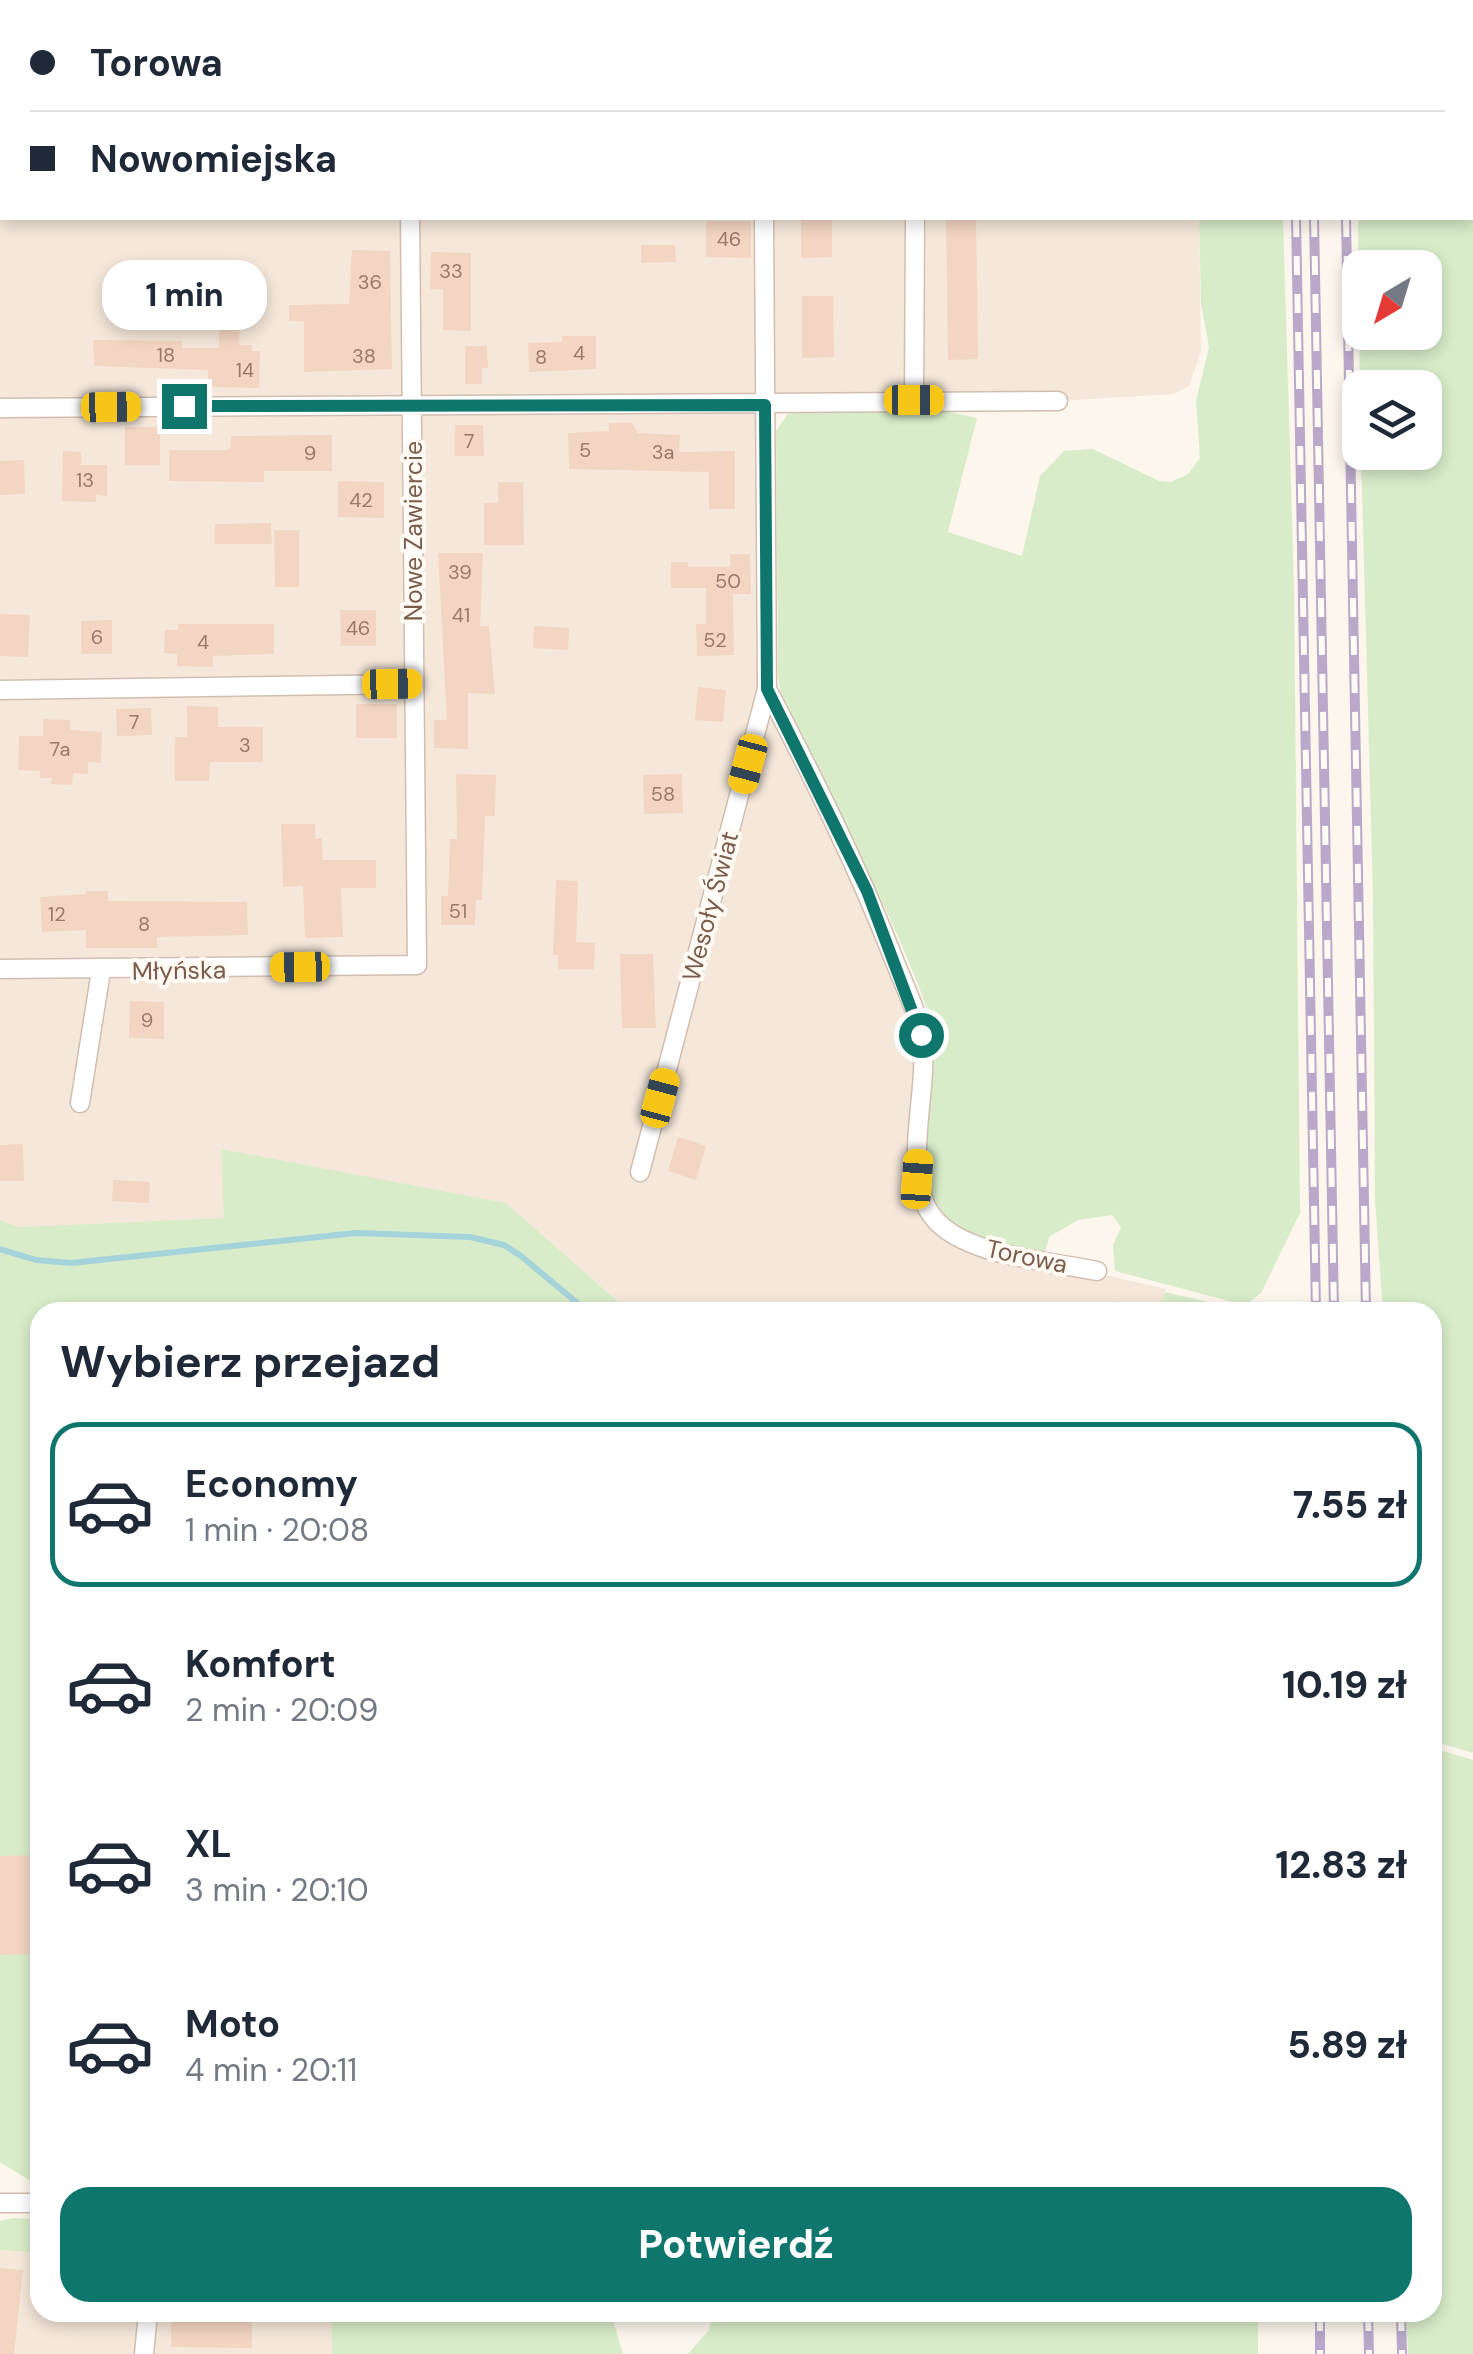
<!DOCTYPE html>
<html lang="pl">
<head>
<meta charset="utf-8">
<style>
	:root { --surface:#fff; --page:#f6f6f7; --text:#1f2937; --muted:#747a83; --line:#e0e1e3; --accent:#0f766e }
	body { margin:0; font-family:"DM Sans",sans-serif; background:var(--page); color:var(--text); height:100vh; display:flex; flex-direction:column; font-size:38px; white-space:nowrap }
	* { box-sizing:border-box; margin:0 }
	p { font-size:32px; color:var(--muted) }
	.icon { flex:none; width:55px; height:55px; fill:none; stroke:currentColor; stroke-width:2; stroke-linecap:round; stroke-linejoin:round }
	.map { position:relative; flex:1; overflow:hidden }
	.side { position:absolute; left:30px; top:1302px; width:1412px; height:1020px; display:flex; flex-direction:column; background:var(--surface); border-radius:30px; box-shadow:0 5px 15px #0003 }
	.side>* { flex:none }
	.hud { position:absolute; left:0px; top:0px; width:1475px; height:220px; box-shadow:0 5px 15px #0003; display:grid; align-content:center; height:220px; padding:0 30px; background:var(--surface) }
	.needle { width:65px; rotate:218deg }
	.buttons { position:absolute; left:1342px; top:250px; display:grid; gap:20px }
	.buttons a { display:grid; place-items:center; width:100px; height:100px; border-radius:20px; background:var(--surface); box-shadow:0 5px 15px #0003; font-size:50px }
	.end { position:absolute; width:45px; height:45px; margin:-22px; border:12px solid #0f766e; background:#fff; box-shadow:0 0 0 5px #fff }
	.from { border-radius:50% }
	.bubble { position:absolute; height:70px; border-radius:30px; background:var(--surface); box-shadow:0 5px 15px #0003; font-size:32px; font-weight:800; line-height:70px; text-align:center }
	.car { position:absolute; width:30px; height:60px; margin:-30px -15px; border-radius:12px; box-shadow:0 0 8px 2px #0007; background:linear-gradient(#f5c518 24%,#345 0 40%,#f5c518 0 76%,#345 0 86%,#f5c518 0) }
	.hud b { display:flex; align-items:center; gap:35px; height:95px; font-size:38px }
	.hud b+b { border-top:2px solid var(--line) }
	.hud i { width:25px; height:25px; background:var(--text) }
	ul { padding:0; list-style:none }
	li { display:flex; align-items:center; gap:30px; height:165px; margin:0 20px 15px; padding:0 10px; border:5px solid transparent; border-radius:30px }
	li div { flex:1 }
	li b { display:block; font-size:38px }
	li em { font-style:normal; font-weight:800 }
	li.current { border-color:var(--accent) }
	li>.icon { width:90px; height:90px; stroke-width:1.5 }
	h2 { padding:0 30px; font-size:45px; line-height:120px }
	.action { display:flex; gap:20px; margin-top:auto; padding:20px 30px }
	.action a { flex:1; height:115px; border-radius:30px; background:var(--accent); color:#fff; font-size:40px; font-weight:800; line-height:115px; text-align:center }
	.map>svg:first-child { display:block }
	.residential { fill:#f5e8da }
	.green { fill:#d8ecc9; fill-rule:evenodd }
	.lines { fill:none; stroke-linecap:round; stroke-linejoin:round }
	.stream { stroke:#a5d3da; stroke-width:6 }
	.building { fill:#f3d5c3 }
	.street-casing { stroke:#d1beb0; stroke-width:21 }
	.street { stroke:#fff; stroke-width:18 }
	.rail-casing { stroke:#b9a8c9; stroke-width:10 }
	.rail { stroke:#fffaf3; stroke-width:6; stroke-dasharray:19; stroke-linecap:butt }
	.route { stroke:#0f766e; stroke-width:12 }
	.labels { text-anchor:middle; stroke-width:8; stroke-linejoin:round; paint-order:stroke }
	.number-label { font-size:20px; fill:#987a6a }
	.street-label { font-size:25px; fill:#7a5c4d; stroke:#fffaf3 }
</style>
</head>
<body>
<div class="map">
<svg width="1473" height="2354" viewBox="0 0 1473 2354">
	<rect width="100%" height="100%" fill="#fdf6ec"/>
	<path class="residential" d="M 0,0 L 1192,0 L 2,2 L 2,218 L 1199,218 L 1201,352 L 1189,386 L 1174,394 L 1058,401 L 766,405 L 767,689 L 913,1009 L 922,1201 L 970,1244 L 1166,1289 L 1158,1311 L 1112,1301 L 1109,1312 L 630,1312 L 506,1203 L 221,1150 L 225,1218 L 19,1227 L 0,1220 Z
		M 0,2250 L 40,2253 L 40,2312 L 331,2313 L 332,2354 L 0,2354 Z"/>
	<path class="green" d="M 1352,0 L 1473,0 L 1473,1753 L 1433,1741 L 1432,1312 L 1383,1312 L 1375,1200 L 1373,896 L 1361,453 L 1425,452 L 1425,388 L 1360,388 L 1360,415 L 1358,218 L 1472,218 L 1472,2 ZM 1360,268 L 1425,268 L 1425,332 L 1360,332 Z
		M 1199,218 L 1283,218 L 1294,586 L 1300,1213 L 1261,1293 L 1250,1302 L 1233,1302 L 1115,1271 L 1113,1245 L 1121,1227 L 1112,1215 L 1078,1220 L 1049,1237 L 1045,1253 C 1006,1245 962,1242 938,1206 C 909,1160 941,1080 931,1026 C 926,1000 913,973 903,948 C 868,864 819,787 782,703 L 778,675 L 776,431 L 789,412 L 945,411 L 977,418 L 948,532 L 1022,556 L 1040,476 L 1064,451 L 1093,449 L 1159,481 L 1171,482 L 1188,474 L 1200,458 L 1196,401 L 1209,347 L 1201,303 Z
		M 221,1149 L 506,1203 L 630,1312 L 40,1312 L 40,2187 L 0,2162 L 0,1220 L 19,1227 L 224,1218 Z
		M 1165,1292 L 1251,1312 L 1109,1312 L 1107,1308 L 1112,1301 L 1158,1310 Z
		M 1433,1748 L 1473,1760 L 1473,2354 L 1408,2354 L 1406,2313 L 1432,2312 Z
		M 13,2218 L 40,2219 L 40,2253 L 0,2250 L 0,2221 Z
		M 331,2313 L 611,2313 L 623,2354 L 332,2354 Z
		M 713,2313 L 1258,2313 L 1258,2354 L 688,2354 L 709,2330 Z"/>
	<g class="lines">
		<path class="stream" d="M 0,1249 L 36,1260 L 71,1263 L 356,1233 L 470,1237 L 504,1245 L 521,1256 L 588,1312"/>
	</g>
	<path class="building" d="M 801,218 L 832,218 L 832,257 L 801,258 Z
		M 946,218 L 976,218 L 978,359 L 948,360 Z
		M 706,221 L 751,221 L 751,258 L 706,257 Z
		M 641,245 L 675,245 L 676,262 L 641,263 Z
		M 352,250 L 390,251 L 392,369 L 304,372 L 304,321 L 289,321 L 289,305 L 349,304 Z
		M 431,252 L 471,253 L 471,331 L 443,330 L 443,289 L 430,289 Z
		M 802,296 L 833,296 L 834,357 L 802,358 Z
		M 219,312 L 240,312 L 239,345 L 252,345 L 252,351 L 260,351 L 259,388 L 208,387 L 208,370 L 94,366 L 93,340 L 182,341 L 182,348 L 219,348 Z
		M 562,336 L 596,336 L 596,369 L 529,372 L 528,343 L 562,342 Z
		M 465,346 L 487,346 L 488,368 L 482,368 L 482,384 L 465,384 Z
		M 609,423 L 632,423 L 638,433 L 680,435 L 679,452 L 735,451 L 735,509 L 709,509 L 709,472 L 569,469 L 568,433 L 609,431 Z
		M 455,425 L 483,425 L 484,456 L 455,456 Z
		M 125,427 L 160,427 L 160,465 L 125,465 Z
		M 332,435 L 332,471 L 264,471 L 264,482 L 169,481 L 169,450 L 225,450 L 231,448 L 231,436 Z
		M 63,451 L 81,452 L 81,465 L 107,465 L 107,496 L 96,495 L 96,502 L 62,501 Z
		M 24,460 L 25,494 L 0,495 L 0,461 Z
		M 338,481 L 384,482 L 384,518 L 338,517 Z
		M 498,482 L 523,482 L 524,545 L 484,545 L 484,503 L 498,503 Z
		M 271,523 L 272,544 L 215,544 L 215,524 Z
		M 274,530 L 299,530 L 299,587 L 275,587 Z
		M 438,553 L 483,553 L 480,626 L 489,626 L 495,694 L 468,693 L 468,749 L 434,748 L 434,720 L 447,720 Z
		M 730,554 L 750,554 L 751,594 L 733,594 L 734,655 L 697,656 L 696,624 L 706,624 L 706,588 L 671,588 L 671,562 L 688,562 L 688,567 L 730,567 Z
		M 340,610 L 376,610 L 376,646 L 341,646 Z
		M 0,614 L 30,615 L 28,657 L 0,656 Z
		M 112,620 L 112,654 L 81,654 L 81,621 Z
		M 178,624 L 274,624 L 274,654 L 213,656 L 213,667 L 177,666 L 177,654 L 164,653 L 165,630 L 178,630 Z
		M 534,626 L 569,628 L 568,650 L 533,648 Z
		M 698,687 L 726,690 L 723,722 L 695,720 Z
		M 356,704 L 397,704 L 397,738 L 356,738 Z
		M 187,706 L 218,707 L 218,727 L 263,727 L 263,762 L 210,762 L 209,781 L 175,781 L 175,737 L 187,737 Z
		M 151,708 L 152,735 L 117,736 L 116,709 Z
		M 43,719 L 70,720 L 70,730 L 102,732 L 101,763 L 88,762 L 88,774 L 73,773 L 72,785 L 51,784 L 52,778 L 40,778 L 40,771 L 18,770 L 19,736 L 43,736 Z
		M 456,774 L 496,775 L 495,816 L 485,816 L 482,900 L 476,900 L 475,925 L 441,925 L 441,896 L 448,896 L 450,839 L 457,839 Z
		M 682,774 L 683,813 L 644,814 L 643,775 Z
		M 281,824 L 315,824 L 315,839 L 322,838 L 323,860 L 376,860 L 376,888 L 341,888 L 343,937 L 305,938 L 303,886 L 283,887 Z
		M 556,880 L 578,881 L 576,942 L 595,943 L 594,969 L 558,969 L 558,955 L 553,955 Z
		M 86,891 L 108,891 L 108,901 L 247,902 L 248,935 L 157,937 L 157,948 L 86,948 L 86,930 L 42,932 L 40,897 L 86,894 Z
		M 620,954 L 653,954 L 656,1028 L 622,1028 Z
		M 130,1001 L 164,1002 L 164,1039 L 129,1038 Z
		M 678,1137 L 706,1146 L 696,1180 L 668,1171 Z
		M 23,1144 L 24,1181 L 0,1181 L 0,1145 Z
		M 113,1180 L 150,1182 L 149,1203 L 112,1201 Z
		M 40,1855 L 40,1954 L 0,1955 L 0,1856 Z
		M 0,2268 L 23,2270 L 14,2354 L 0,2354 Z
		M 171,2312 L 252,2312 L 252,2348 L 171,2347 Z"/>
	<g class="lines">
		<defs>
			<path id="street" d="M 407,0 L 407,2
				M 762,0 L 762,2
				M 916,2 L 916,0
				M 0,128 L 2,128
				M 914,400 L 915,218
				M 0,408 L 1058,401
				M 767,689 C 812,775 855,861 891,952 C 901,979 917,1009 922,1038 C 930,1091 899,1174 933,1217 C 963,1256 1050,1261 1097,1271
				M 0,690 L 414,684
				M 0,969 L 417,965 L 410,218
				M 80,1103 L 101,971
				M 640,1172 L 767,689 L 764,218
				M 0,2203 L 40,2203
				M 144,2354 L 148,2312"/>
		</defs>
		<use href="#street" class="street-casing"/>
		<use href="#street" class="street"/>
		<defs>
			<path id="rail" d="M 1292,0 L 1292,2
				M 1324,0 L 1324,2
				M 1342,0 L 1342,2
				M 1296,218 L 1316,1312
				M 1314,218 L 1334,1312
				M 1346,218 L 1366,1312
				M 1320,2312 L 1320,2354
				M 1368,2312 L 1369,2354
				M 1401,2312 L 1402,2354"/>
		</defs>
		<use href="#rail" class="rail-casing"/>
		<use href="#rail" class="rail"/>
	</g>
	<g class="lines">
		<path class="route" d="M 184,406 L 765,405 L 767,689 L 867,891 L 921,1035"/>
	</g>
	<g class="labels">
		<g class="number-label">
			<text x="729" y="246">46</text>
			<text x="451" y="278">33</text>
			<text x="370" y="289">36</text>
			<text x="579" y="360">4</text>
			<text x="166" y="362">18</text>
			<text x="364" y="363">38</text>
			<text x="541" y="364">8</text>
			<text x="245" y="377">14</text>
			<text x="469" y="448">7</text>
			<text x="585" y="457">5</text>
			<text x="663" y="459">3a</text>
			<text x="310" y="460">9</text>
			<text x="85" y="487">13</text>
			<text x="361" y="507">42</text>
			<text x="460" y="579">39</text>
			<text x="728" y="588">50</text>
			<text x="461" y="622">41</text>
			<text x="358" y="635">46</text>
			<text x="97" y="644">6</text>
			<text x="715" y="647">52</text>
			<text x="203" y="649">4</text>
			<text x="134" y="729">7</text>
			<text x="245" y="752">3</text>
			<text x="60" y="756">7a</text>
			<text x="663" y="801">58</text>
			<text x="458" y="918">51</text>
			<text x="57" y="921">12</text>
			<text x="144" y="931">8</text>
			<text x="147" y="1027">9</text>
		</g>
		<g class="street-label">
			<text transform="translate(413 531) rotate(-90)" y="9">Nowe Zawiercie</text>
			<text transform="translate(710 906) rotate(-75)" y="9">Wesoły Świat</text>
			<text transform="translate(179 970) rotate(-1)" y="9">Młyńska</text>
			<text transform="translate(1027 1256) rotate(12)" y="9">Torowa</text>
		</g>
	</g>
</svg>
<div class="buttons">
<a><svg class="needle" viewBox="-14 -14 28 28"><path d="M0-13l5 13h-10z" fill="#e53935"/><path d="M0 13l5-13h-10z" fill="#747a83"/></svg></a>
<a><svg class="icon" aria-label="layers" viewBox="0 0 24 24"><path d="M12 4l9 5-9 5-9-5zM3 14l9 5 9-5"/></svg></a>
</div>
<i class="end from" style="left:921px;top:1035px"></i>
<i class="end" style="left:184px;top:406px"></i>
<div class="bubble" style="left:102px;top:260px;width:165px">1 min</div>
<i class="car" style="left:914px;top:400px;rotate:90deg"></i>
<i class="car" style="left:111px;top:407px;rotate:89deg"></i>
<i class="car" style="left:392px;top:684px;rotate:89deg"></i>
<i class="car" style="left:748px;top:764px;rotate:195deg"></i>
<i class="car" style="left:300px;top:967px;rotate:269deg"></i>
<i class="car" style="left:660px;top:1098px;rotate:15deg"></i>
<i class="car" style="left:917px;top:1179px;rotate:4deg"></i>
<div class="hud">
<b><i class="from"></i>Torowa</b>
<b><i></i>Nowomiejska</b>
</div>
<section class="side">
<h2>Wybierz przejazd</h2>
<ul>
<li class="current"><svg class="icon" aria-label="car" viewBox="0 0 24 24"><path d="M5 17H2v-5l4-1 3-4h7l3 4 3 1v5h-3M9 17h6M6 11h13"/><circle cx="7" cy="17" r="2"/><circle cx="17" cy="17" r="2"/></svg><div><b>Economy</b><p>1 min · 20:08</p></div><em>7.55 zł</em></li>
<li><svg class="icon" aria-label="car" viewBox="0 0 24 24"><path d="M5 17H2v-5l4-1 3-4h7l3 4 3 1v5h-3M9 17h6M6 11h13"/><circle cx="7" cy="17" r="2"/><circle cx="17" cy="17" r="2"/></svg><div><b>Komfort</b><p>2 min · 20:09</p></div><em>10.19 zł</em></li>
<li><svg class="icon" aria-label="car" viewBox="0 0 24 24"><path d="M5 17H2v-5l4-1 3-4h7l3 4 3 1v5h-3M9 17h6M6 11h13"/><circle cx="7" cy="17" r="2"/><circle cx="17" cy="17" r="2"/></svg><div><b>XL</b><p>3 min · 20:10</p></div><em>12.83 zł</em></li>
<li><svg class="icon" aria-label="car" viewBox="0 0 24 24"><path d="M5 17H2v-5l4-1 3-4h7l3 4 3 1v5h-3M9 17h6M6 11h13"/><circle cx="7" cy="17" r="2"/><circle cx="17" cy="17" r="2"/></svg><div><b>Moto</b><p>4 min · 20:11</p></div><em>5.89 zł</em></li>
</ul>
<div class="action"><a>Potwierdź</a></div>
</section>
</div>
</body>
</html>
